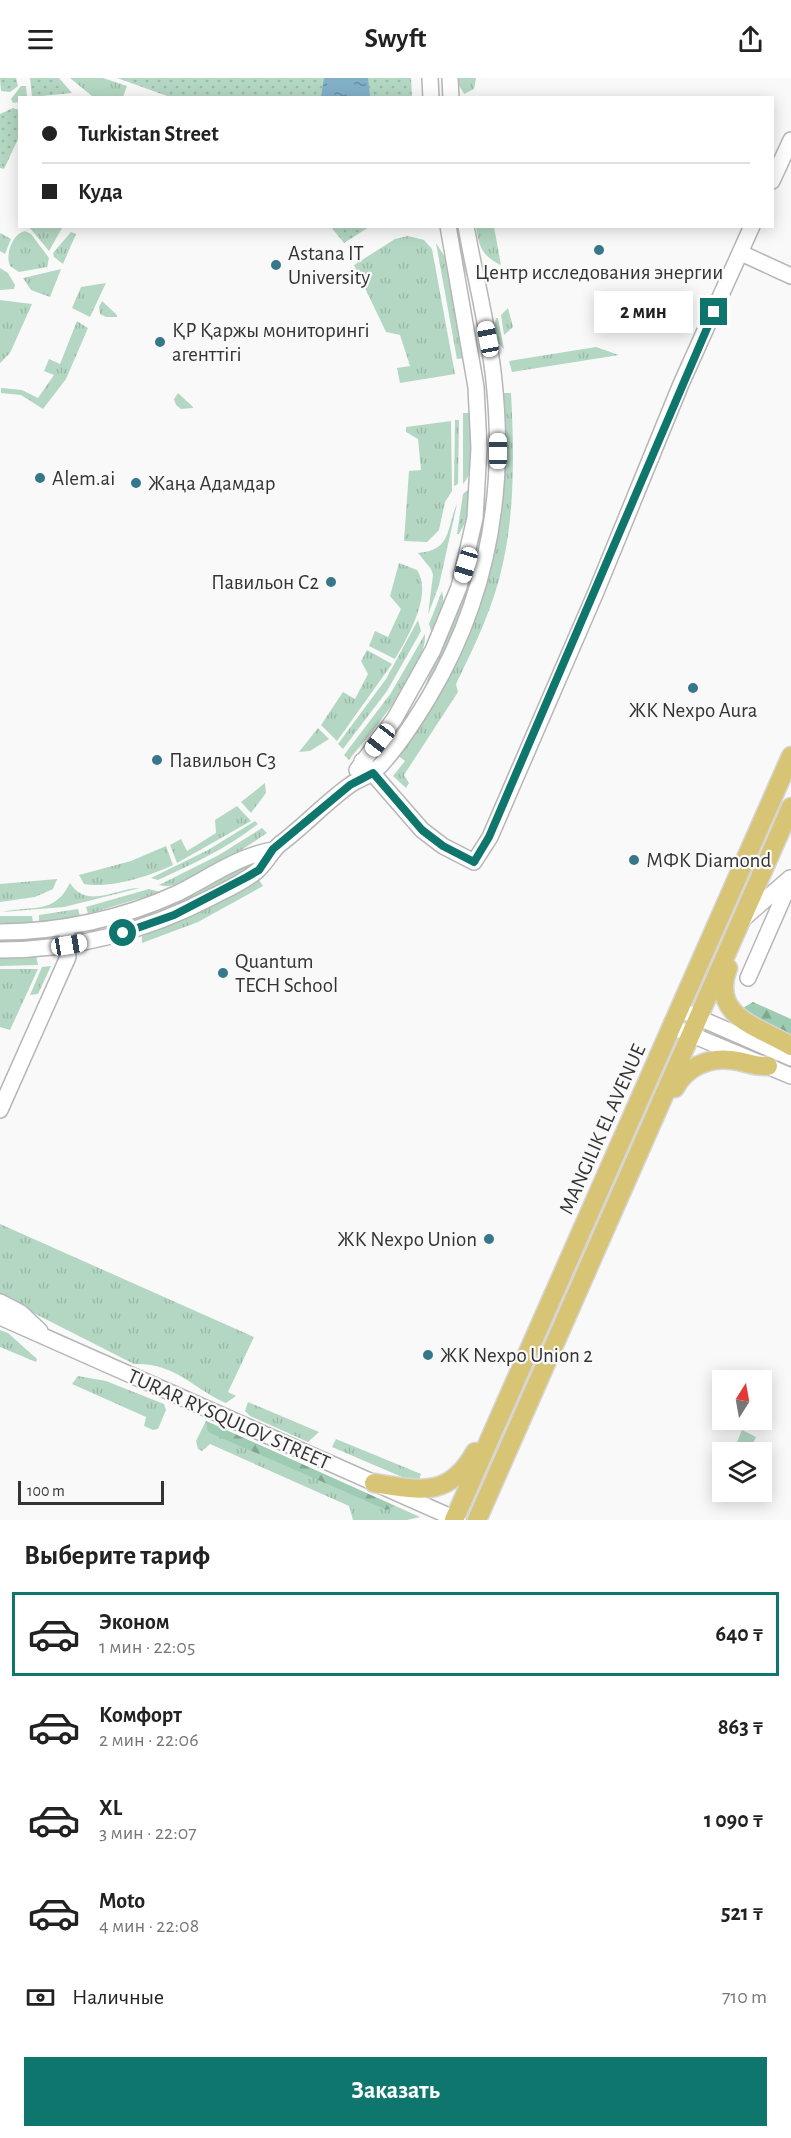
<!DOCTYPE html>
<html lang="ru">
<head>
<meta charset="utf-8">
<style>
	:root { --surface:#fff; --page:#f2f2f2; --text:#222; --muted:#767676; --line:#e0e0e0; --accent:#0f766e }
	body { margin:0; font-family:"Alegreya Sans",sans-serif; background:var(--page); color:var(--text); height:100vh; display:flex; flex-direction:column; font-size:22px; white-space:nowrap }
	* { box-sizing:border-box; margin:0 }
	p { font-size:20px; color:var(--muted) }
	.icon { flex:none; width:33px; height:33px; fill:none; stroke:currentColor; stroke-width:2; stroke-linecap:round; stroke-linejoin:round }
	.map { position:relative; height:1442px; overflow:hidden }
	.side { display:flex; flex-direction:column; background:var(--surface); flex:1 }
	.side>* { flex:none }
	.guide { position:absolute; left:18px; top:18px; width:756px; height:132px; border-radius:0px; box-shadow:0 3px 15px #0003; display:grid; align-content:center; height:132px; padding:0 24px; background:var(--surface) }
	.needle { width:39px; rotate:11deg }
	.buttons { position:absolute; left:712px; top:1292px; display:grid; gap:12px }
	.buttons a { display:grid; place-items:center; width:60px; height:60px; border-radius:0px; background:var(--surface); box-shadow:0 3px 15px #0003; font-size:30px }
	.scale { position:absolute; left:18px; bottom:15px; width:146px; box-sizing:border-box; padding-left:6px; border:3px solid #343435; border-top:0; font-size:16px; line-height:21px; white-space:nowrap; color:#343435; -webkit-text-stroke:4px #f9f9fa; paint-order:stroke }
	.end { position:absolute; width:27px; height:27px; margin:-14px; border:8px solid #0f766e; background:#fff; box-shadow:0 0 0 3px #fff }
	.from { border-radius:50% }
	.bubble { position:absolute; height:42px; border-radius:0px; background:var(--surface); box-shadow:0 3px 15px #0003; font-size:20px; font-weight:600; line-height:42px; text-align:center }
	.car { position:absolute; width:18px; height:36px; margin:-18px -9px; border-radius:8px; box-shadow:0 0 4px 2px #0007; background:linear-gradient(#fff 24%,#345 0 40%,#fff 0 76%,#345 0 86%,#fff 0) }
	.guide b { display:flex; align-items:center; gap:21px; height:57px; font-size:22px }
	.guide b+b { border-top:2px solid var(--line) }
	.guide i { width:15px; height:15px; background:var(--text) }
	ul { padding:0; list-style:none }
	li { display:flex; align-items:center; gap:18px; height:84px; margin:0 12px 9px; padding:0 12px; border:3px solid transparent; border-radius:0px }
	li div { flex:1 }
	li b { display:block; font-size:22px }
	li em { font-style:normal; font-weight:600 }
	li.on { border-color:var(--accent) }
	li>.icon { width:54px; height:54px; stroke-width:1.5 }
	h2 { padding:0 24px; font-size:27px; line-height:72px }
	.pay { display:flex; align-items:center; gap:15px; height:66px; padding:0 24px; font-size:22px }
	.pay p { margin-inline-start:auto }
	.button { display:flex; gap:12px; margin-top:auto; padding:12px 24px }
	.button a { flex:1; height:69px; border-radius:0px; background:var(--accent); color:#fff; font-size:24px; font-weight:600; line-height:69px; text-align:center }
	header { display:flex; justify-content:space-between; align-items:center; height:78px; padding:0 24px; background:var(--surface); font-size:27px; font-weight:600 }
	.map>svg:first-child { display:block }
	.grass { fill:url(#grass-tufts) }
	.forest { fill:url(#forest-firs) }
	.park { fill:url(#park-dots) }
	.pitch { fill:#b3d7c2 }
	.water { fill:url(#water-ripples) }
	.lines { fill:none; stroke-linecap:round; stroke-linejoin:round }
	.minor-casing { stroke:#b6b6b7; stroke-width:18 }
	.major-casing { stroke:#d6d6d7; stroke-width:21 }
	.minor { stroke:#fff; stroke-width:15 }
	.major { stroke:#d8c475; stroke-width:18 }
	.route { stroke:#0f766e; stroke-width:8 }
	.poi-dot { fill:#37778b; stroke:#f9f9fa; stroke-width:2 }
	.labels { text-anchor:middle; stroke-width:4.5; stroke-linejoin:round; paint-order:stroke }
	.poi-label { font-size:21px; fill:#343435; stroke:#f9f9fa; text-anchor:start }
	.street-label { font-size:21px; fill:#343435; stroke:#f9f9fa }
</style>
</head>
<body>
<header><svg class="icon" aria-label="menu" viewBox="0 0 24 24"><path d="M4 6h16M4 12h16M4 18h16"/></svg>Swyft<svg class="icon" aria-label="share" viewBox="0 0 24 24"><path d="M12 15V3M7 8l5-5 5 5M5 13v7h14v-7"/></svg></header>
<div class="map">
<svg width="791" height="1442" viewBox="0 0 791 1442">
	<defs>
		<pattern id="grass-tufts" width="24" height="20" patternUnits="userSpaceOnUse" patternTransform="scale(1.5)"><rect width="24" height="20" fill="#b3d7c2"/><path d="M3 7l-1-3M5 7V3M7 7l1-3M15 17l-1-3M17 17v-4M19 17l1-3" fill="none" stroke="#9bb9a7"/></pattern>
		<pattern id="forest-firs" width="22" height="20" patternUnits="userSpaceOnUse" patternTransform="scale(1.5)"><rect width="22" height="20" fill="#9dccb2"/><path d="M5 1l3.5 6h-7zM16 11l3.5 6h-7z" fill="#81a692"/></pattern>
		<pattern id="park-dots" width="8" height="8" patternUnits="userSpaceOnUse" patternTransform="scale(1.5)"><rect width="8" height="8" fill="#b3d7c2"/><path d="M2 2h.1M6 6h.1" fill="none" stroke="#9bb9a7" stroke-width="1.8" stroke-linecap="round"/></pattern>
		<pattern id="water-ripples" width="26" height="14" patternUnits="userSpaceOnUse" patternTransform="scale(1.5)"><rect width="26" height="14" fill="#82b0c9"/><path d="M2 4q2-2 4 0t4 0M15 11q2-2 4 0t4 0" fill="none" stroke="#6b90a4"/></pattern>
	</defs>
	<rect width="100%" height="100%" fill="#f9f9fa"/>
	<path class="grass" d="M 70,0 L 103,0 L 127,8 L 123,19 L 93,19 Z
		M 455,0 L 476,0 L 474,11 L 464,16 Z
		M 21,8 L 26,8 L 27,19 L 20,20 L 19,24 L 13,25 L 11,21 Z
		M 29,149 L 62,150 L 49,173 Z
		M 455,149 L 461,149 L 472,216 L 459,173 Z
		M 476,149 L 494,149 L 501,187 C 482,178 479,169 476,149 Z
		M 25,153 L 31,156 L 49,180 L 47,189 L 19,194 L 10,188 C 5,177 12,156 25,153 Z
		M 71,154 L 76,156 L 63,186 L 54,179 L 53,175 Z
		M 0,155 L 11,161 L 5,176 L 0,173 Z
		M 408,158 L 424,162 L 432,171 L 455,296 L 400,305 L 397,290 L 410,288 L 400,257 L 386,254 L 354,187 L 395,161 Z
		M 436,165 L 445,179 L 465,280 L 457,281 Z
		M 0,190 L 8,195 L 15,207 L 14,211 L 0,212 Z
		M 61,191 L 50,219 L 31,212 L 23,200 Z
		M 106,205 L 90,239 L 72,230 L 81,209 Z
		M 0,222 L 32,226 L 10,275 L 0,285 Z
		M 102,223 L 117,237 L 117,239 L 106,239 L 100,236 L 99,229 Z
		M 508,230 L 513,249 L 504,257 L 501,237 Z
		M 496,240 L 498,240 L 504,271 C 494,262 493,253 496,240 Z
		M 77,243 L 88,250 L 66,301 L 43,331 L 21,317 L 1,315 L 1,310 L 22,312 L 38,320 L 54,297 L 44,293 L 49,281 L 60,286 Z
		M 596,269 L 619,277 L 512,294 L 509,283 Z
		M 178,315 L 193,329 L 193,330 L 181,331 L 176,327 L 174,321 Z
		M 502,315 L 511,315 C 514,370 515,431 503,485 C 494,528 475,567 456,606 L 458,614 L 404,697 L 409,705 L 406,710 L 393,698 L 405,683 L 397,677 C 410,660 424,643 435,625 C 494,528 509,426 502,315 Z
		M 463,335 L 471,335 C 471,355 478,390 463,406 Z
		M 455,342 L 459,342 L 458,406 L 454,408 Z
		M 451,343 L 452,413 L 445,424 L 439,452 L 427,464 L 404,463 L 409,393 L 421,392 L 418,361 L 406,354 L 406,349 Z
		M 485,405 C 489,477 461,551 423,613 L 469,496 L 477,468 Z
		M 471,409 L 466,443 L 459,456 L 457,456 L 463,416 Z
		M 457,426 L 439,507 L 428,537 L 433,497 L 431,491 L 418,475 C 453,472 446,449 457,426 Z
		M 399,485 L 417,492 C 433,516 408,559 395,581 L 369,568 L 375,553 L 388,559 L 401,531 L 390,518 Z
		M 442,513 L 444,527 L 432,556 L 429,546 Z
		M 418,542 L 421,553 L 387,613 L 343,671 L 338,666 L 386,601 Z
		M 425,556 C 427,590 371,655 349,682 L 344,677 L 391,615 Z
		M 367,572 L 392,586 L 337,663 L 321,647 L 343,614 L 355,621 L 368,596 L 361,583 Z
		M 318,650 L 329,661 L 310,673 L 299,674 Z
		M 265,705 L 266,715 L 251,735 L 241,724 Z
		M 237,728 L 251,743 L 177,785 L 170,767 L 181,761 L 187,773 L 216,755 L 215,742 Z
		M 255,743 L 258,746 C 228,770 193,786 158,802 L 151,800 L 208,772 Z
		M 262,750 L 267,755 C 245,769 183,816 159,807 L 219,777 Z
		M 166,768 L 173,787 C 150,798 110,811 84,806 L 79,797 L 131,783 Z
		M 253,781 L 256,787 L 194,821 L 160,834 Z
		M 57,801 L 53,811 L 35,819 L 0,824 L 0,806 Z
		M 259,802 L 263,808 L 198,844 L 142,865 L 142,858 L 209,830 Z
		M 70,805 C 87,832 116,810 140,810 L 64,829 L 2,834 C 33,827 54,837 70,805 Z
		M 149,811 L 161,814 L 88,836 L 86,829 Z
		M 78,831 L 80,838 L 39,845 L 39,837 Z
		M 0,838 L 32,838 L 33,845 L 0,846 Z
		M 36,877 L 38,887 L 0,888 L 0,878 Z
		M 51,888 L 38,916 L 30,917 L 42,889 Z
		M 0,891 L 38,891 L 10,952 L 0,949 Z
		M 0,1146 L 254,1259 L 228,1314 L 236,1318 L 226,1325 C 192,1310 176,1285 134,1286 L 0,1218 Z
		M 0,1252 L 8,1255 L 37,1281 L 36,1284 L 0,1269 Z
		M 78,1298 L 106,1303 L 164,1326 L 166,1332 L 158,1351 L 153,1352 L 144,1348 L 146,1339 L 72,1306 Z
		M 248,1324 L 319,1354 L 308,1364 L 250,1338 L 245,1333 Z
		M 206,1343 L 420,1439 L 407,1442 L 353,1442 L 349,1428 L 210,1366 L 202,1373 L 198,1371 L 196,1363 Z
		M 336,1361 L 421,1396 L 419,1402 L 402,1399 L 332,1369 Z"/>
	<path class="forest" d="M 753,924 L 791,941 L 791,959 L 738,933 Z
		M 206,1343 L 395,1428 L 387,1432 L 208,1354 Z"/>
	<path class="park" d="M 0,0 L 16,0 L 18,8 L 10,14 L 1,13 Z
		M 30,0 L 59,0 L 72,15 L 32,19 Z
		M 117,0 L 411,0 L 412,19 L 170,19 Z
		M 13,30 L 19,32 L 19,59 L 4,91 L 0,90 L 0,36 Z
		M 331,149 L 369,149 L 344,165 Z"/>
	<path class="pitch" d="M 742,1352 L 756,1359 L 749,1374 L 733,1374 Z"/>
	<path class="water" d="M 324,0 L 368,0 L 370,19 L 321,19 Z"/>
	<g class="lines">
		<defs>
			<path id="minor" d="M 430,0 L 431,20
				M 450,0 L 451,20
				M 772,103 L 791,62
				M 741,175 L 791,198
				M 362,683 L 422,752 L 443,768 L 474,784 L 490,759 L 596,514 L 681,306 L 752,148
				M 357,692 L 395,640 L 433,572 L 459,509 L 475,440 L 479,370 L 476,309 L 448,148
				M 743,841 L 790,800
				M 0,854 C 60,854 124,840 178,815 C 210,799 238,778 273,772
				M 0,872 C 75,872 147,853 214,818 C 228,811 245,803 257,793 C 266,785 271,774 280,766 C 304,748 325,725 350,707 C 358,701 368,699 376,692 C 397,671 414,644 429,619 C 487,522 506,414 494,303 C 489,251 475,200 466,148
				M 748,900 L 791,802
				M 681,932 L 791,980
				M 673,949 L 791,998
				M 0,1032 L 68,879 L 67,858
				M 0,1224 L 21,1235 L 40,1253
				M 0,1239 L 458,1442"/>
			<path id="major" d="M 728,890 C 709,939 760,949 791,968
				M 675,1010 C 685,990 708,979 731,982 C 744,983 754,989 768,988
				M 374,1405 C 419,1412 449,1421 475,1374
				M 454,1442 L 791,678
				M 477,1442 L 791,729"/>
		</defs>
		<use href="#minor" class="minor-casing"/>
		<use href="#major" class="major-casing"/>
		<use href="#minor" class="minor"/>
		<use href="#major" class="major"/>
	</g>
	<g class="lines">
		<path class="route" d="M 123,855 L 174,837 L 247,799 L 259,792 L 273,771 L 350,707 L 373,695 L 422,752 L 443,768 L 474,784 L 489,759 L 714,234"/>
	</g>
	<g class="poi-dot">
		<circle cx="599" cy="172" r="6"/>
		<circle cx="276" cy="187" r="6"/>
		<circle cx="160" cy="264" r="6"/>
		<circle cx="40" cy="400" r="6"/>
		<circle cx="136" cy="405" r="6"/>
		<circle cx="331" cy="504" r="6"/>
		<circle cx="693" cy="610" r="6"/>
		<circle cx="157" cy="682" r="6"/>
		<circle cx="634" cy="782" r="6"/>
		<circle cx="223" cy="895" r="6"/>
		<circle cx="489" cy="1161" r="6"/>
		<circle cx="428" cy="1277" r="6"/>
	</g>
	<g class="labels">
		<g class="poi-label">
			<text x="288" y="182">Astana IT<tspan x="288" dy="24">University</tspan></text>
			<text x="599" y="201" text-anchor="middle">Центр исследования энергии</text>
			<text x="172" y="259">ҚР Қаржы мониторингі<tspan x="172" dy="24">агенттігі</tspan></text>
			<text x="52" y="407">Alem.ai</text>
			<text x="148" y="412">Жаңа Адамдар</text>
			<text x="319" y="511" text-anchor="end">Павильон С2</text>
			<text x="693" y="639" text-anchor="middle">ЖК Nexpo Aura</text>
			<text x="169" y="689">Павильон С3</text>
			<text x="646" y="789">МФК Diamond</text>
			<text x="235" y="890">Quantum<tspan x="235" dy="24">TECH School</tspan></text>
			<text x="477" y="1168" text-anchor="end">ЖК Nexpo Union</text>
			<text x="440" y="1284">ЖК Nexpo Union 2</text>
		</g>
		<g class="street-label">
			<text transform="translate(602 1051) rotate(-66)" y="7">MANGILIK EL AVENUE</text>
			<text transform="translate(229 1341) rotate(24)" y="7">TURAR RYSQULOV STREET</text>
		</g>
	</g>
</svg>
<div class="buttons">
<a><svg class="needle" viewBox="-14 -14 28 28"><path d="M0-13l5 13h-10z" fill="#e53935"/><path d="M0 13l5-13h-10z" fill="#767676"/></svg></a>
<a><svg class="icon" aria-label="layers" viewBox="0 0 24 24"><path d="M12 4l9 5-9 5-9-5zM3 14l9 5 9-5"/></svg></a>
</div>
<div class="scale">100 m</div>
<i class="end from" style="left:123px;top:855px"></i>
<i class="end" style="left:714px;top:234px"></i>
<div class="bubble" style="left:594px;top:213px;width:99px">2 мин</div>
<i class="car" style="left:488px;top:261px;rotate:349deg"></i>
<i class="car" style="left:498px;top:373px;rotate:0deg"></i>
<i class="car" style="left:466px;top:487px;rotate:197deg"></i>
<i class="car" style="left:380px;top:662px;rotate:218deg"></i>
<i class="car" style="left:69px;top:867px;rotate:80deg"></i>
<div class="guide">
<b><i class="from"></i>Turkistan Street</b>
<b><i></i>Куда</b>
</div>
</div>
<section class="side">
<h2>Выберите тариф</h2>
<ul>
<li class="on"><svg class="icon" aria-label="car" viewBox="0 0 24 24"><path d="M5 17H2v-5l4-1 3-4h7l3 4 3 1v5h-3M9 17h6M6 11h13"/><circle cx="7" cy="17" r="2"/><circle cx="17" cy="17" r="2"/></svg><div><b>Эконом</b><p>1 мин · 22:05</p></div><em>640 ₸</em></li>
<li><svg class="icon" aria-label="car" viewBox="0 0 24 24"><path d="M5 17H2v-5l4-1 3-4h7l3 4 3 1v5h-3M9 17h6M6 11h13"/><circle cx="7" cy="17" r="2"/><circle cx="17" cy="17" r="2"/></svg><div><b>Комфорт</b><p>2 мин · 22:06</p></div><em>863 ₸</em></li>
<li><svg class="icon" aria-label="car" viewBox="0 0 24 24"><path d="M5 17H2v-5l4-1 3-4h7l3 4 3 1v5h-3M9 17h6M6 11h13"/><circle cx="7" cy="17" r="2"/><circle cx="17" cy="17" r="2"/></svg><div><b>XL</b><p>3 мин · 22:07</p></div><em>1 090 ₸</em></li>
<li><svg class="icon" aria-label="car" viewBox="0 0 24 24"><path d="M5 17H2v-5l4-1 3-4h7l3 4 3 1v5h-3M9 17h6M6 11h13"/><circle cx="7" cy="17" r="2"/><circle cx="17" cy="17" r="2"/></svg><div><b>Moto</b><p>4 мин · 22:08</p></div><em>521 ₸</em></li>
</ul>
<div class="pay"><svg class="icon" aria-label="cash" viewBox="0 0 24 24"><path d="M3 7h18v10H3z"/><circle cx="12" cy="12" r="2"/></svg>Наличные<p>710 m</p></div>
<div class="button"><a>Заказать</a></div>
</section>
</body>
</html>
